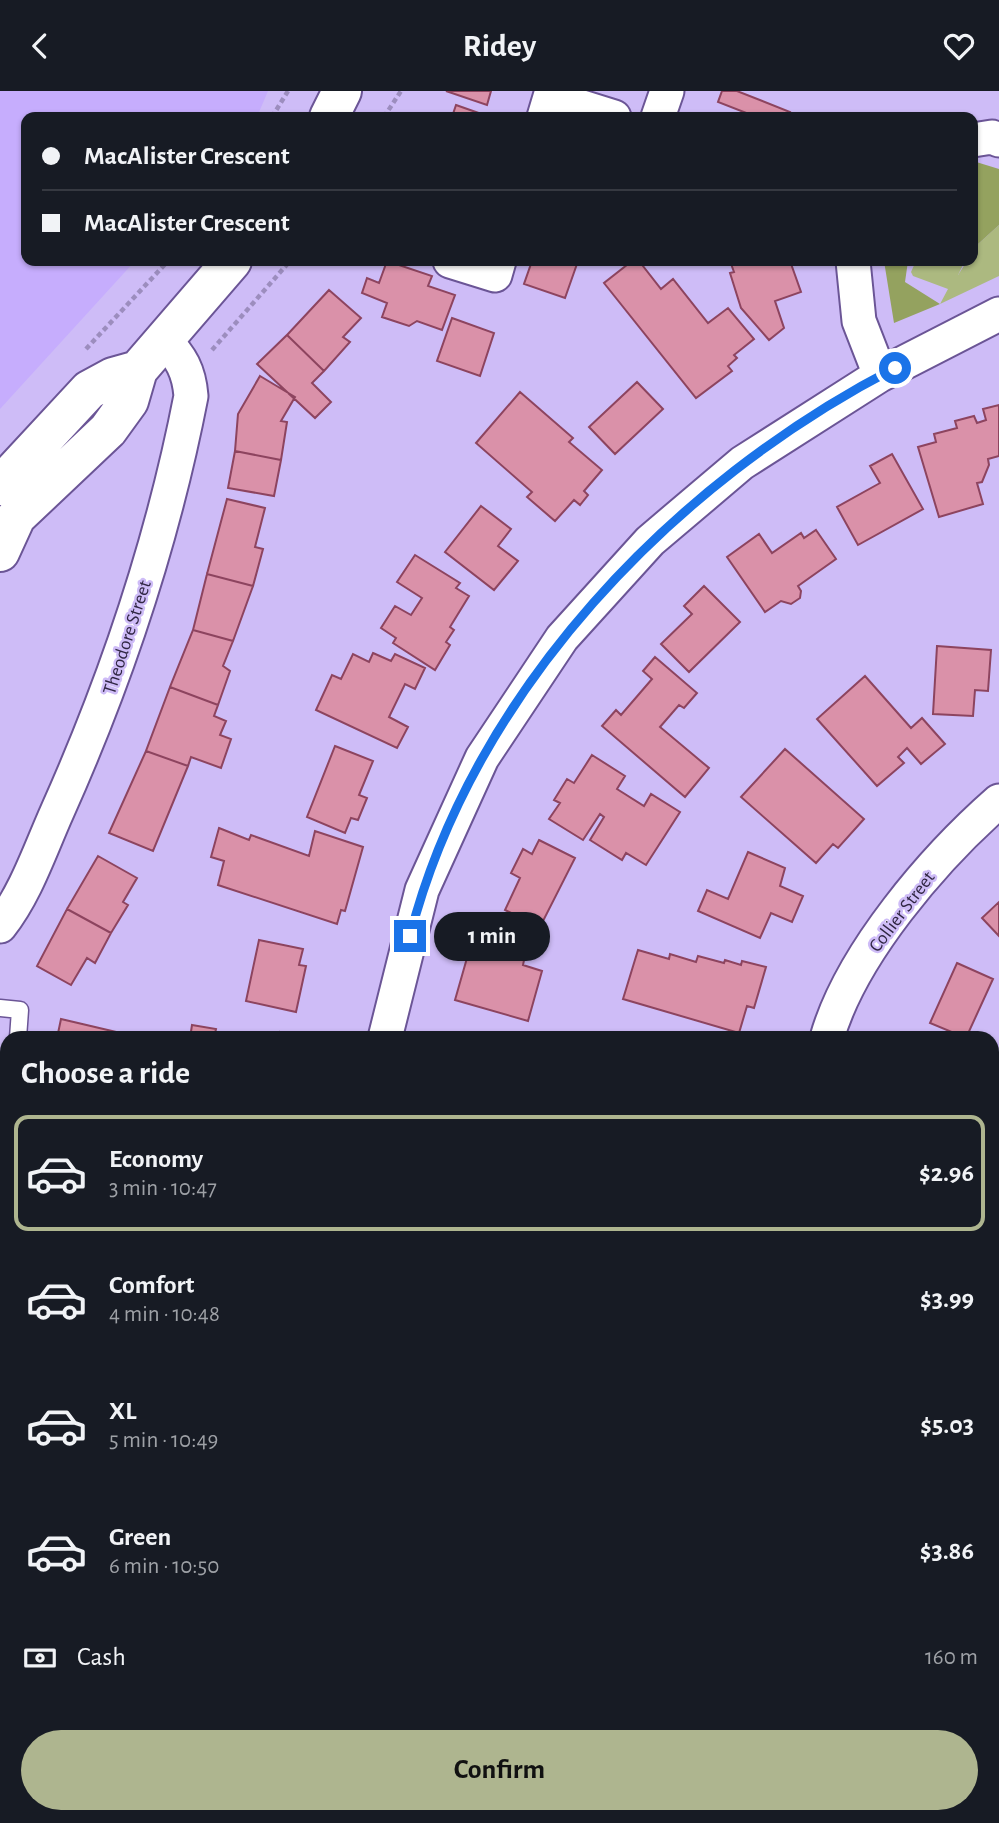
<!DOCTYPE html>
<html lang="en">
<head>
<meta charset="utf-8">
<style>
	:root { --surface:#171b24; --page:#20242c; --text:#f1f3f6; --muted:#9ea1a6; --line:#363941; --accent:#aeb58f }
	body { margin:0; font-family:"Alegreya Sans",sans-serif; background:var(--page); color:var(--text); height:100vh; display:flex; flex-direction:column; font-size:26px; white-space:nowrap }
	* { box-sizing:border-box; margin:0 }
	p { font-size:23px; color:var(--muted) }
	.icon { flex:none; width:38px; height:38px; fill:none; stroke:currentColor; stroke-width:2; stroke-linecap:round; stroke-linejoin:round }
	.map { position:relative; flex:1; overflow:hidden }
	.panel { position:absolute; left:0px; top:940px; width:999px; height:793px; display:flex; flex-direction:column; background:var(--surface); border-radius:21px 21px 0 0; box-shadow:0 2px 5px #0004 }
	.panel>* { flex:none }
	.hud { position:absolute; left:21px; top:21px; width:957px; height:154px; border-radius:14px; box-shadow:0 2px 5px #0004; display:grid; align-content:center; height:154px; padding:0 21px; background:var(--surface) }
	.end { position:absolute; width:32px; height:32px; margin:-16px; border:9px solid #1a73e8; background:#fff; box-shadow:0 0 0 4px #fff }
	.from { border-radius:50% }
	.bubble { position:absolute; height:49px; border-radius:24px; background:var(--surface); box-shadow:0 2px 5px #0004; font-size:23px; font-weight:700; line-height:49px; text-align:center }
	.hud b { display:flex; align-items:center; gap:24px; height:66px; font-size:26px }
	.hud b+b { border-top:2px solid var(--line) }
	.hud i { width:18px; height:18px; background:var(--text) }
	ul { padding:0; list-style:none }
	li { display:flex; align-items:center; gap:21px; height:116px; margin:0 14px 10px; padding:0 7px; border:4px solid transparent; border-radius:14px }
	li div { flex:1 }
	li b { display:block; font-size:26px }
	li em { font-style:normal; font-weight:700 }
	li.current { border-color:var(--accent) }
	li>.icon { width:63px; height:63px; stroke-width:1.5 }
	h2 { padding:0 21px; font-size:32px; line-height:84px }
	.pay { display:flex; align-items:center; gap:18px; height:77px; padding:0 21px; font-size:26px }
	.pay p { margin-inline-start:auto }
	.cta { display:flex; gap:14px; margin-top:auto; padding:14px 21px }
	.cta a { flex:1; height:80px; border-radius:42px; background:var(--accent); color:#111; font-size:28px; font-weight:700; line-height:80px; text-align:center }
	header { display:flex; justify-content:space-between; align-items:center; height:91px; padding:0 21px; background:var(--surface); font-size:32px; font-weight:700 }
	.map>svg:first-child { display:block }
	.built { fill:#c6adfd }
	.green { fill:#acb980 }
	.forest { fill:#94a25f }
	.building { fill:#da91a9; stroke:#8d445f; stroke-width:2 }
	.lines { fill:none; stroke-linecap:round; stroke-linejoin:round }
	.lane-casing { stroke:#6b5596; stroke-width:19 }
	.street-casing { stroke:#6b5596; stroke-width:37 }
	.secondary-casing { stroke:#6b5596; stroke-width:42 }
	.path { stroke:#9c8dbe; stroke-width:4.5; stroke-dasharray:5 3.5; stroke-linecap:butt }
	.lane { stroke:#fff; stroke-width:16 }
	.street { stroke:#fff; stroke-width:33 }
	.secondary { stroke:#fff; stroke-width:38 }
	.route { stroke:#1a73e8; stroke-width:9 }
	.labels { text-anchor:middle; stroke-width:5; stroke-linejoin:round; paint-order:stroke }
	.street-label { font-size:19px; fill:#302643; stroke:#cebcf7 }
</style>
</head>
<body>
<header><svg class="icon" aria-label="back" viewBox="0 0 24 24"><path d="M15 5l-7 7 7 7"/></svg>Ridey<svg class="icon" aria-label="heart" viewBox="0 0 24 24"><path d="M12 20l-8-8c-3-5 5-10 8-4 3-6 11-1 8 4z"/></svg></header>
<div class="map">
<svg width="999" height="1732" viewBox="0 0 999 1732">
	<rect width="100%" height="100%" fill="#cebcf7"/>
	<path class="built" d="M 0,0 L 268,0 L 257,26 L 26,26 L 26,170 L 135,170 L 0,318 Z"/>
	<path class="green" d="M 999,134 L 999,185 L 940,213 L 948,198 L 913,185 L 911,181 L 916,170 L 965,170 L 958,184 L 967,170 L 973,170 L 977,154 Z"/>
	<path class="forest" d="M 973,70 L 999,78 L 999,134 L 977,154 L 973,152 Z
		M 884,170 L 908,170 L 905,191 L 940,213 L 894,232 Z"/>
	<path class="building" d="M 446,0 L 491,0 L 487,14 Z
		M 722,0 L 737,0 L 790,21 L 788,26 L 747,26 L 749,23 L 718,11 Z
		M 456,14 L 490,26 L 452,26 Z
		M 387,170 L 432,185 L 428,195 L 455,204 L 442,239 L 417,230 L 409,235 L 382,226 L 387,212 L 362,202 L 367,187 L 379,192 Z
		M 532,170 L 578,170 L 565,207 L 524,193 Z
		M 632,170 L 639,170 L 661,198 L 673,188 L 708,232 L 728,217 L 754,248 L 734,264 L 737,267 L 728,275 L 732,280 L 696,307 L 604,192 Z
		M 730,170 L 790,170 L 801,201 L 775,210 L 784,237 L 769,249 L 741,217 L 730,182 L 734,181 Z
		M 329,199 L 361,227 L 343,246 L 350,251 L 324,280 L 287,244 Z
		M 452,227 L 494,242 L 480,285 L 437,270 Z
		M 287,244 L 324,280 L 312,292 L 331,311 L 315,327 L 257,273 Z
		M 260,285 L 295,306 L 281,330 L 287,331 L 281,369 L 235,360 L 238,323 Z
		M 637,291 L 663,318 L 615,363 L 589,336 Z
		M 520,301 L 573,347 L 569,351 L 602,379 L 584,400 L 588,404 L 580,414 L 574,409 L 555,430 L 527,406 L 532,401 L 476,352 Z
		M 999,314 L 999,365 L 988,368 L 989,374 L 982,391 L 977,392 L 983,413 L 939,426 L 918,356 L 936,351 L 934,343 L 957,337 L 955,330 L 974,325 L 977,332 L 986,329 L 983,318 Z
		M 235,360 L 281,369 L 274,405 L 228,397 Z
		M 892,363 L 923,418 L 858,454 L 837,416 L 880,392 L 870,375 Z
		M 227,408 L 265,417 L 255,456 L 263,458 L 253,495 L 207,483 Z
		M 481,415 L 511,438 L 498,455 L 518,470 L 494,499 L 445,461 Z
		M 816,439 L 836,468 L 798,495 L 801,500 L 800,507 L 791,513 L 781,510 L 765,521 L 727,466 L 759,443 L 772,462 L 801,442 L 804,447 Z
		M 415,464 L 460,492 L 456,497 L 469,505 L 450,536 L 454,539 L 446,551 L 450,554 L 435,579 L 393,552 L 396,547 L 381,537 L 395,515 L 411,524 L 422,507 L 397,491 Z
		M 207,483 L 253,495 L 233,550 L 193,539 Z
		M 704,495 L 740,531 L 689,581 L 661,553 L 692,523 L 684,515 Z
		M 193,539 L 233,550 L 223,575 L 230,580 L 218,614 L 170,596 Z
		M 937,555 L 991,559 L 988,600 L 975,599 L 973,625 L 933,623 Z
		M 373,562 L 391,570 L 395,563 L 425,577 L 415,598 L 405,593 L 389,626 L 408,636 L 397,657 L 316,619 L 332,584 L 341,588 L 353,563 L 369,571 Z
		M 655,566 L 697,602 L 684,617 L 679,614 L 660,636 L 709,677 L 685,706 L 602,635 L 616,619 L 621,624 L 652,588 L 643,580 Z
		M 865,585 L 911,637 L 922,627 L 945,653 L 921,673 L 907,657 L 898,666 L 904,672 L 877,695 L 817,628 Z
		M 170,596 L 218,614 L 214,625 L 226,630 L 220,644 L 231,648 L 221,677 L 191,666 L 188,675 L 146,660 Z
		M 335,655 L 373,670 L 359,704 L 367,707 L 358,729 L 351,727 L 345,742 L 307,726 Z
		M 785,658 L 864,728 L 838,757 L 833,753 L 816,772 L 741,706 Z
		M 146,660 L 188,675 L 153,760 L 109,742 Z
		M 592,664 L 625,685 L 617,698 L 644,715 L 651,703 L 680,721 L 646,774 L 626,762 L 622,769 L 590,749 L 604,726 L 600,723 L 583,749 L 549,728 L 560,712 L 554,709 L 567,688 L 574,692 Z
		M 219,737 L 249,749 L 251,744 L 309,765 L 315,740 L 363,756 L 345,820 L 341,819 L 337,833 L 218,794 L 224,770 L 211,766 Z
		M 539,749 L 575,767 L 540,836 L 505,819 L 520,787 L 511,782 L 523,758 L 532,763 Z
		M 748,761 L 785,777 L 780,795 L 803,805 L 792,831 L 771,822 L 760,847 L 698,820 L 707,799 L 728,808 Z
		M 98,765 L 137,787 L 123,811 L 128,814 L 111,842 L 67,818 Z
		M 999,811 L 999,845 L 982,827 Z
		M 67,818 L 111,842 L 95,872 L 87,867 L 71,894 L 37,875 Z
		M 259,849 L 303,858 L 299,874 L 306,875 L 296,921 L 246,910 Z
		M 488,849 L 526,860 L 523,874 L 542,880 L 528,930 L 455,909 L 471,853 L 486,857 Z
		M 638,859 L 669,868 L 670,863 L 696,871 L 698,865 L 724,872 L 725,869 L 741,874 L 742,870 L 766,876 L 754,917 L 747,915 L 739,942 L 623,908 Z
		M 957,872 L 993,888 L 966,947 L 930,932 Z
		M 61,928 L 129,944 L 128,947 L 57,947 Z
		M 192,934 L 216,938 L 214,947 L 190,947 Z
		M 280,941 L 310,946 L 310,947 L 279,947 Z
		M 999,1270 L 999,1349 L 992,1353 L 992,1274 Z
		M 992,1599 L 999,1607 L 999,1671 L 993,1677 Z
		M 214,1726 L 258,1726 L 250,1732 L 207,1732 Z
		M 433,1726 L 473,1726 L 465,1732 L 425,1732 Z
		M 737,1726 L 838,1726 L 830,1732 L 729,1732 Z"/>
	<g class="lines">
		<defs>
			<path id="lane" d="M 0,917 L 20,919 L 18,947
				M 0,1019 L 7,1019"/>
			<path id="street" d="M 544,26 L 550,6 L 614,26
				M 658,26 L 667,0
				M 973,49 L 992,46 L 999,49
				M 450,170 L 495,184 L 499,170
				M 853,170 L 859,230 L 880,284
				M 0,835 C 26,802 40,759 57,721 C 117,587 163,449 191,305 C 189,280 181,266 164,249
				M 385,947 L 422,799 L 482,667 L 562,547 L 650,450 L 742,372 L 880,284 L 999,223
				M 827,947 C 851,863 934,767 999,710
				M 992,1507 L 999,1515
				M 618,1726 L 623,1732"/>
			<path id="secondary" d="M 329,26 L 342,0
				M 0,395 L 89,299 L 113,286 L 138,279
				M 0,461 L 16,426 L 108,339 L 129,310 L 138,279 L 232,170
				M 0,1575 L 7,1594
				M 62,1726 L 66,1732"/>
		</defs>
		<use href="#lane" class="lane-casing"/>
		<use href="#street" class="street-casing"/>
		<use href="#secondary" class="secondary-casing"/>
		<path class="path" d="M 272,26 L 288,0
			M 384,26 L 401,0
			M 86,258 L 168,170
			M 212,259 L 290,170
			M 0,1059 L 7,1059
			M 992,1064 L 999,1064
			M 0,1377 L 7,1414
			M 139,1726 L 143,1732"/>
		<use href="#lane" class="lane"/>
		<use href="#street" class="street"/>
		<use href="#secondary" class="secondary"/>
	</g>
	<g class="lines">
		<path class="route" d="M 410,845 C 473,600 674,391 895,277"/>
	</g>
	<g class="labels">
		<g class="street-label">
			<text transform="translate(126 546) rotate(-72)" y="7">Theodore Street</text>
			<text transform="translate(901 820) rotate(-53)" y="7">Collier Street</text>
		</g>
	</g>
</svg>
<i class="end from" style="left:895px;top:277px"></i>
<i class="end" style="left:410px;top:845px"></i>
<div class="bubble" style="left:434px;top:821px;width:116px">1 min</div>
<div class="hud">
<b><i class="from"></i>MacAlister Crescent</b>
<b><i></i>MacAlister Crescent</b>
</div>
<section class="panel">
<h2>Choose a ride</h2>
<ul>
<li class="current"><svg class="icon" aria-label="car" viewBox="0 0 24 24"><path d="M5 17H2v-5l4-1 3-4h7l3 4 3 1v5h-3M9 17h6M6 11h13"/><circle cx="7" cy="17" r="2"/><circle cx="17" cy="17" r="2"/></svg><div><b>Economy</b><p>3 min · 10:47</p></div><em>$2.96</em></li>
<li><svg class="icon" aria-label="car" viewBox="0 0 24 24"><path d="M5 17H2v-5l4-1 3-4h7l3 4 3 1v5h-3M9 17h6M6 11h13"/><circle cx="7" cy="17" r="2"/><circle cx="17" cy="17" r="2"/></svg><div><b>Comfort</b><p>4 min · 10:48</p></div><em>$3.99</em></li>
<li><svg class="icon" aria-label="car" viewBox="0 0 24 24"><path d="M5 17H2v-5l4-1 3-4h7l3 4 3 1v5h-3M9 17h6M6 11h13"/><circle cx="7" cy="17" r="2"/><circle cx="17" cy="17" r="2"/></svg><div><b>XL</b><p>5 min · 10:49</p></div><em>$5.03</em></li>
<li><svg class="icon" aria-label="car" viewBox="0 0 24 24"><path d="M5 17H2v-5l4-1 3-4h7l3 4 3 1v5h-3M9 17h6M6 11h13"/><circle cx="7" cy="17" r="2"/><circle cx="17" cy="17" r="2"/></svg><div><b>Green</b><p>6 min · 10:50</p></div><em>$3.86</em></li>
</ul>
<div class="pay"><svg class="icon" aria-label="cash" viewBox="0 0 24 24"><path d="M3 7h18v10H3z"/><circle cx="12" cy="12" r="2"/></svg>Cash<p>160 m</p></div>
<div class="cta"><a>Confirm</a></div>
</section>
</div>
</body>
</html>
